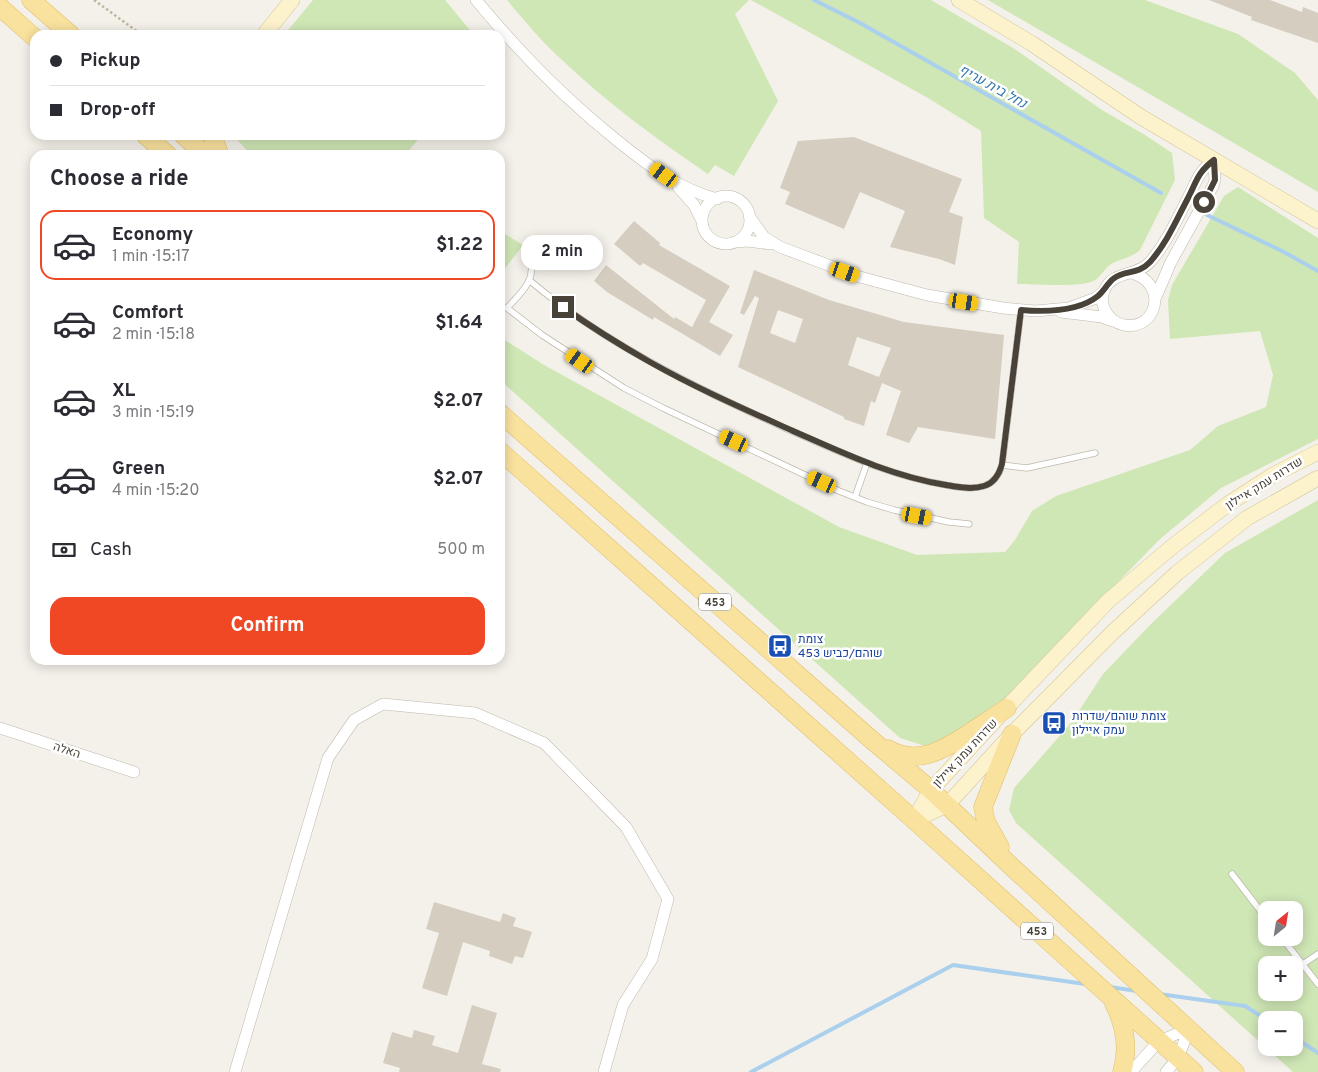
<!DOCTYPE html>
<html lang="en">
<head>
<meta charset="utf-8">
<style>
	:root { --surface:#fff; --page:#f2f2f3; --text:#2b2b33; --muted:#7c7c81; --line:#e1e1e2; --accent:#f04825 }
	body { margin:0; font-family:Overpass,Heebo,sans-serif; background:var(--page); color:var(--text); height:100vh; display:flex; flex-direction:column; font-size:19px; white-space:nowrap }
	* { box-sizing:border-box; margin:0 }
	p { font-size:16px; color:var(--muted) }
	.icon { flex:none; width:28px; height:28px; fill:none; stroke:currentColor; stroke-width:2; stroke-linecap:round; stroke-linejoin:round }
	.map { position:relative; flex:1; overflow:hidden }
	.side { position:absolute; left:30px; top:150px; width:475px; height:515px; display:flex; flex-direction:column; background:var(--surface); border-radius:15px; box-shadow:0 2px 12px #0003 }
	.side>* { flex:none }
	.guide { position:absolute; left:30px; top:30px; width:475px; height:110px; border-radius:15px; box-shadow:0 2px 12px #0003; display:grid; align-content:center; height:110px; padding:0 20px; background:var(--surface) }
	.needle { width:32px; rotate:30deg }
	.buttons { position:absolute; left:1258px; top:901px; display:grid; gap:10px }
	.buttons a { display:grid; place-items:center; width:45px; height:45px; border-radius:10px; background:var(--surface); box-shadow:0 2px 12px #0003; font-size:25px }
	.end { position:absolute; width:22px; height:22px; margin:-11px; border:6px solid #484238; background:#fff; box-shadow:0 0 0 2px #fff }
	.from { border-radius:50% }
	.bubble { position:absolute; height:35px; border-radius:15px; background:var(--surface); box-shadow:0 2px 12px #0003; font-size:16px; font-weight:700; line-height:35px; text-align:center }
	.car { position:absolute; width:15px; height:30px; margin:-15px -8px; border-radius:6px; box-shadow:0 0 4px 1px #0007; background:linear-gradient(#f5c518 24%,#345 0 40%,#f5c518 0 76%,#345 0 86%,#f5c518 0) }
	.guide b { display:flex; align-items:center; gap:18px; height:48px; font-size:19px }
	.guide b+b { border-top:1px solid var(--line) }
	.guide i { width:12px; height:12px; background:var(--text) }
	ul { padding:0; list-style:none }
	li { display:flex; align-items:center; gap:15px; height:70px; margin:0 10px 8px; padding:0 10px; border:2px solid transparent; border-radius:15px }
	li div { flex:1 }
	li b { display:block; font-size:19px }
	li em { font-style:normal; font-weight:700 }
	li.on { border-color:var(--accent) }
	li>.icon { width:45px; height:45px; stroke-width:1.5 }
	h2 { padding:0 20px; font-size:22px; line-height:60px }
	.pay { display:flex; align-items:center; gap:12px; height:55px; padding:0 20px; font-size:19px }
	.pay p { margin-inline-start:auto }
	.primary-button { display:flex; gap:10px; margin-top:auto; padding:10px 20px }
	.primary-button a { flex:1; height:58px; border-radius:15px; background:var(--accent); color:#fff; font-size:20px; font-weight:700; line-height:58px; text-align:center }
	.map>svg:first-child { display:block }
	.green { fill:#cfe6b5; fill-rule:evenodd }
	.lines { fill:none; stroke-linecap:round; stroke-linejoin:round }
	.stream { stroke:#aad0ed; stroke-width:4 }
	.building { fill:#d5cdc0; fill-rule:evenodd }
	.lane-casing { stroke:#bfb9ad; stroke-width:7 }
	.street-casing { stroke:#bfb9ad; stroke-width:12 }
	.secondary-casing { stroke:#d2c59b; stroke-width:16 }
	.primary-casing { stroke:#dfbf6d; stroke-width:19 }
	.path { stroke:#c0b59f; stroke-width:2.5; stroke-dasharray:2.5 2.5; stroke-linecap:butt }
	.lane { stroke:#fff; stroke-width:5.5 }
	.street { stroke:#fff; stroke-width:11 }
	.secondary { stroke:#fcf2cc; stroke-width:15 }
	.primary { stroke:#f9e19e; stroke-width:18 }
	.route { stroke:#484238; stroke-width:6 }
	.labels { text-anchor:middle; stroke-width:5; stroke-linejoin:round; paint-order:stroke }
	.shield { fill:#fff; stroke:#7f7b74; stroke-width:1 }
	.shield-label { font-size:11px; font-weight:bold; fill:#484238 }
	.street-label { font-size:12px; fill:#484238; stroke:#fff }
	.transit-label { font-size:12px; fill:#164399; stroke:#fff; text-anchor:start }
	.water-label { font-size:14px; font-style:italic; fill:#3679b0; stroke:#fff }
</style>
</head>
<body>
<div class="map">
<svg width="1318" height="1072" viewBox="0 0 1318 1072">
	<rect width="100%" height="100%" fill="#f4f1ea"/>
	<path class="green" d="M 313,0 L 445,0 L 474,35 L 284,35 Z
		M 507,0 L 749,0 L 735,14 L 778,101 L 734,176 L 715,165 L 708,174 C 656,139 606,102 561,59 C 541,41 524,20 507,0 Z
		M 751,0 L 931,0 L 1013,48 L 1102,110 L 1145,135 L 1172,153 L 1175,180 L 1140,250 C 1132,257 1125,258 1115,262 C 1106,265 1103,275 1095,280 C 1084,288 1033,284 1017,284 L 1019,242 L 984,218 L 981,131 L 928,98 Z
		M 988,0 L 1145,0 L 1238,34 L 1295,73 L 1318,100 L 1318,192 Z
		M 233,135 L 422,135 L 410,149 L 417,155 L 251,155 Z
		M 1238,187 L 1318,238 L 1318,439 L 1221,488 L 1159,540 L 1004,699 L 956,736 L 940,743 L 925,746 L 900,738 L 500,380 L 500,337 L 544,365 L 839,527 L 917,555 L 1005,552 L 1015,540 L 1032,511 L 1056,496 L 1190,450 L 1218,426 L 1266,407 L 1273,375 L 1260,331 L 1170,339 L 1168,300 L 1172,285 L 1224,196 Z
		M 500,231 L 523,245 L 500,275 Z
		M 1318,500 L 1318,1072 L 1293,1072 L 1016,823 L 1009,810 L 1014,788 L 1071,723 L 1103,674 L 1152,623 L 1225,553 ZM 1266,910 L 1294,910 L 1294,938 L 1266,938 ZM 1266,965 L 1294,965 L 1294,992 L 1266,992 ZM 1266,1020 L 1294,1020 L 1294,1048 L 1266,1048 Z"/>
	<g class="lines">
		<path class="stream" d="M 814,0 L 860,23 L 1161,193
			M 1207,215 L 1282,251 L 1318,271
			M 1110,987 L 1137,991
			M 1159,994 L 1245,1006 L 1267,1020
			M 1294,1037 L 1318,1053
			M 751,1072 L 953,965 L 1085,984"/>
	</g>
	<path class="building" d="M 1209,0 L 1270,0 L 1302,12 L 1303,7 L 1318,13 L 1318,43 L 1251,20 L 1252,17 Z
		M 854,137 L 962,179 L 949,212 L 963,217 L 955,265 L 939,259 L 890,247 L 905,211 L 860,192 L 844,229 L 785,204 L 790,192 L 780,188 L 798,141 Z
		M 634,221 L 660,243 L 659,245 L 730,286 L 709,322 L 733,335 L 720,356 L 654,317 L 653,320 L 607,292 L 594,281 L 606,265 L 674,319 L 675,317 L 692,327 L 706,300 L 643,263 L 640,266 L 614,244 Z
		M 754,270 L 829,300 L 904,322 L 1004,335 L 995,439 L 918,427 L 909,443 L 886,435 L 901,391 L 882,383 L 875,403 L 871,401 L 864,426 L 844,419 L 844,417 L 738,367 L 759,298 L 755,296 L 744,315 L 740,313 ZM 778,310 L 803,319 L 795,343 L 770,333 ZM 857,337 L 891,348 L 879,377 L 848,365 Z
		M 434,902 L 500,922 L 503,913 L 516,918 L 513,926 L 532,932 L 523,958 L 515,956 L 512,964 L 489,956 L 490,951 L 463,942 L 447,996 L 422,988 L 439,933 L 426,929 Z
		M 472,1005 L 497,1013 L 482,1064 L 501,1069 L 500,1072 L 399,1072 L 400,1068 L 383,1063 L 392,1032 L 412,1038 L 414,1030 L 435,1036 L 432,1045 L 458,1053 Z"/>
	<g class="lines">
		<defs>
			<path id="lane" d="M 529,255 C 538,279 522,292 507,308 L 542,335 L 624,388 L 663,408 L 839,491 L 867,502 L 894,510 L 949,522 L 969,524
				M 529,280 C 566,311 607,338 649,361 C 693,386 739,407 785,428 C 838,451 889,476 946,485 C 957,487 972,490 984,486 C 994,483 999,475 1002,465 L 1021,310
				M 1002,465 L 1027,468 L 1095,453
				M 855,497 L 867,463
				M 1232,874 L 1266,918
				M 1282,938 L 1318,984
				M 1303,964 L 1318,954"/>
			<path id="street" d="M 476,0 C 519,52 566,100 619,142 C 649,166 679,189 717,199
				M 678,187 L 694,205 L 702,221
				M702 220a24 24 0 1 1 48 0a24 24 0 1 1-48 0Z
				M 749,216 L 764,237 L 780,247 L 860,277 L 927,295 L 1003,308 L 1035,311 L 1069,308 L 1096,298 L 1104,291
				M 735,242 L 748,241 L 771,244
				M 1132,273 C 1169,284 1157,331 1124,325 C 1109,322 1098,305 1104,291 C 1112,270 1137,277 1150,262 C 1166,244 1176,221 1187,200 C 1197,181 1197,173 1214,160
				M 1155,299 L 1171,262 L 1213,186 L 1215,180 L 1214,160
				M 1061,312 L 1102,317 L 1113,321
				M 0,728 L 134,772
				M 235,1072 L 328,758 L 354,720 L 383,704 L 475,713 L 544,743 L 626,827 L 668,899 L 652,959 L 623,1005 L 604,1072
				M 1131,1072 L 1159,1041 L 1189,1029
				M 1166,1072 L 1178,1058 L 1189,1029"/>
			<path id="secondary" d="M 959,0 L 1031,43 L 1141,117 L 1318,221
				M 264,35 L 292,0
				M 914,820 L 931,790 L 1010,704 L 1108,601 L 1173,546 L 1228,504 L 1273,475 L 1318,452
				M 914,820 L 947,805 L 1012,734 L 1112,633 L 1177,573 L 1247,518 L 1318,478"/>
			<path id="primary" d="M 31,0 L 71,35
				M 0,7 L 35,38
				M 145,135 L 168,155
				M 183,135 L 206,155
				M 212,135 L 220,155
				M 500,413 L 873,741 L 931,790 L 1012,867 L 1235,1072
				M 500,451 L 914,820 L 1194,1072
				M 888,749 C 917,766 943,750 968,734 C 981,725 994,717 1007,708
				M 1000,847 L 986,822 L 983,807 L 1012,734
				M 1114,1004 C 1125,1024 1129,1050 1122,1072"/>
		</defs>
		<use href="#lane" class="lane-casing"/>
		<use href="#street" class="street-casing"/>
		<use href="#secondary" class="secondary-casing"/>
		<use href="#primary" class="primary-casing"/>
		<path class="path" d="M 94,0 L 142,35"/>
		<use href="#lane" class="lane"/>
		<use href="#street" class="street"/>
		<use href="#secondary" class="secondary"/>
		<use href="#primary" class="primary"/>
	</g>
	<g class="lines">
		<path class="route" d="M 563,307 C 591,327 620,345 650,362 C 696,388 744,409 793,431 C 843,453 891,476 946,485 C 958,487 972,490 984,486 C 994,483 999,475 1002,464 L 1021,310 C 1045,312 1078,312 1098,296 C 1104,291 1107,284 1113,279 C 1125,269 1137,276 1150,262 C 1166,244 1176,221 1187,200 C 1197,181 1197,173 1214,160 L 1215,180 L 1204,202"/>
	</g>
	<defs>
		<symbol id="bus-square" viewBox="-11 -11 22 22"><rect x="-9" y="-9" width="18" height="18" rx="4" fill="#1a4fb4" stroke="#fff"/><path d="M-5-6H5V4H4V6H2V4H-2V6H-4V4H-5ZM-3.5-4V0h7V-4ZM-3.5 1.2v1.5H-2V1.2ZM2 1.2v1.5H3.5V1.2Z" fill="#fff"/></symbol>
	</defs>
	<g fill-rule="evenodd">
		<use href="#bus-square" x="766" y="632" width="28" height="28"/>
		<use href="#bus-square" x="1040" y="709" width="28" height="28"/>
	</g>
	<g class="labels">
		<g class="shield">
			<rect x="699" y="593.5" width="32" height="17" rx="4"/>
			<rect x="1021" y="922.5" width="32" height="17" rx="4"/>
		</g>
		<g class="shield-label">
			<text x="715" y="606">453</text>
			<text x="1037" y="935">453</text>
		</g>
		<g class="street-label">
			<text transform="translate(1264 483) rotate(-32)" y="4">שדרות עמק איילון</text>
			<text transform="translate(67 750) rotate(18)" y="4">האלה</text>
			<text transform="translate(965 753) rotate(-47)" y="4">שדרות עמק איילון</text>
		</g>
		<g class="transit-label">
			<text x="798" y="643">צומת<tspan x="798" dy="14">שוהם/כביש 453</tspan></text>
			<text x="1072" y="720">צומת שוהם/שדרות<tspan x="1072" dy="14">עמק איילון</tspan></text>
		</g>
		<g class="water-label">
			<text transform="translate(993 86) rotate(29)" y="5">נחל בית עריף</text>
		</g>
	</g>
</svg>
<div class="buttons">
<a><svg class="needle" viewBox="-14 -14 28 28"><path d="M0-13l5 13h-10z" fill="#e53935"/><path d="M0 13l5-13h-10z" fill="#7c7c81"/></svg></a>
<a>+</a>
<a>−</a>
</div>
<i class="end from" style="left:1204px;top:202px"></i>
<i class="end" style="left:563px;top:307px"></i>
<div class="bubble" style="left:521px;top:235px;width:82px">2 min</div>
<i class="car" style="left:664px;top:175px;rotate:306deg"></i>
<i class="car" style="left:845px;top:272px;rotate:109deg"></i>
<i class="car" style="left:964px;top:302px;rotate:99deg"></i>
<i class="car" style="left:580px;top:361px;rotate:305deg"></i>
<i class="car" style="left:734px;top:441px;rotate:295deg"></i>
<i class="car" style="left:822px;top:482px;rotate:295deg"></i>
<i class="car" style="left:917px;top:516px;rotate:101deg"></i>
<div class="guide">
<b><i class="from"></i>Pickup</b>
<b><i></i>Drop-off</b>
</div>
<section class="side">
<h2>Choose a ride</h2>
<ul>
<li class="on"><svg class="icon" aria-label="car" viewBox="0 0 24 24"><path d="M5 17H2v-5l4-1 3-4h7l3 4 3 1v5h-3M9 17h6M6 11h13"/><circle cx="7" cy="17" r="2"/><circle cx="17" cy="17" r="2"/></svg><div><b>Economy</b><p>1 min · 15:17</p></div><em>$1.22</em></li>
<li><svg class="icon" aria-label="car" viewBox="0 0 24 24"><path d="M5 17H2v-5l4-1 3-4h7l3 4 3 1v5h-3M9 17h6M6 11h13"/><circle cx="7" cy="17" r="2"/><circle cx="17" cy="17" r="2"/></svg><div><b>Comfort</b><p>2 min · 15:18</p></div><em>$1.64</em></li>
<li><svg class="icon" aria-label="car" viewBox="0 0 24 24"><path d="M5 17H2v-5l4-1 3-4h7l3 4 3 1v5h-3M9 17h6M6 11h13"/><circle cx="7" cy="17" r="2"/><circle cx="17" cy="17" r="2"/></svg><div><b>XL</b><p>3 min · 15:19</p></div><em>$2.07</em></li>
<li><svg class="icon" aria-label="car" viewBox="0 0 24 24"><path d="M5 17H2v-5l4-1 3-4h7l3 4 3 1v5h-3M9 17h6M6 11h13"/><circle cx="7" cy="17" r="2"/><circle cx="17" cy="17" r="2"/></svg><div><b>Green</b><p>4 min · 15:20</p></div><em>$2.07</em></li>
</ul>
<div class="pay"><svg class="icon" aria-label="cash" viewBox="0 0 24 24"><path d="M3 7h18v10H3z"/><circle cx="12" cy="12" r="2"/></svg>Cash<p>500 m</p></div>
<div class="primary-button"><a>Confirm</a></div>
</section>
</div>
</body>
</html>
